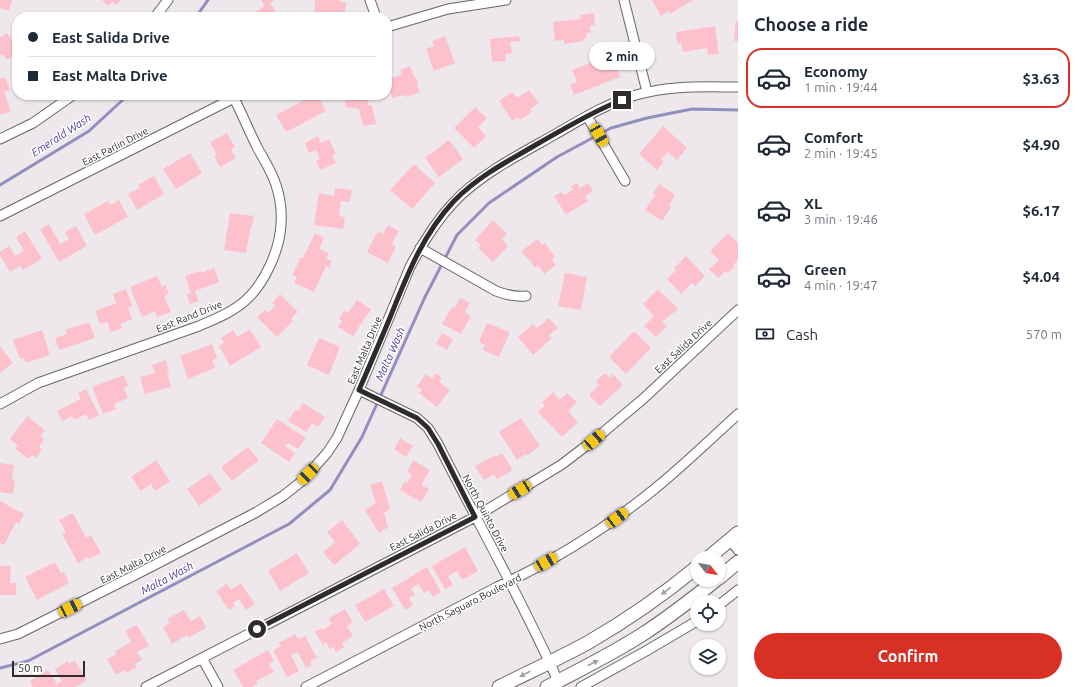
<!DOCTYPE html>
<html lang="en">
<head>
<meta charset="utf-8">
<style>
	:root { --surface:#fff; --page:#f2f2f3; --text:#1f2937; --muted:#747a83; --line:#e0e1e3; --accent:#d93025 }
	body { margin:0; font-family:Ubuntu,sans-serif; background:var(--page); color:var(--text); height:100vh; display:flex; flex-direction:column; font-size:15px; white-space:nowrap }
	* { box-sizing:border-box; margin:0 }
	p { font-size:13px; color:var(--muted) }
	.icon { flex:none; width:22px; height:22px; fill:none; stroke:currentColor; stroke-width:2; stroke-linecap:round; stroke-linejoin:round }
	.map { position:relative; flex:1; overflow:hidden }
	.drawer { display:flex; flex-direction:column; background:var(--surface); width:340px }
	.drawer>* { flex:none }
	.hud { position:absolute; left:12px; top:12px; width:380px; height:88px; border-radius:16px; box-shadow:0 1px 3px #0004; display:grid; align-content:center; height:88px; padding:0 16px; background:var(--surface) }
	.needle { width:26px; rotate:121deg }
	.tools { position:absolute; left:690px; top:551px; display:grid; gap:8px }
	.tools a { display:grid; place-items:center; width:36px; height:36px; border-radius:50%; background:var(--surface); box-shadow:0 1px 3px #0004; font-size:20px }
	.scale { position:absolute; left:12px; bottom:10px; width:73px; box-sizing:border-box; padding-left:4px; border:2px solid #2d2b2c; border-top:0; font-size:11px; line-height:14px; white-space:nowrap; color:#2d2b2c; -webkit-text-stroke:3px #fff; paint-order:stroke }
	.end { position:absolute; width:18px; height:18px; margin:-9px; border:5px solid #2d2b2c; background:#fff; box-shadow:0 0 0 2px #fff }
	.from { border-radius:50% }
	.bubble { position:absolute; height:28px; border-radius:14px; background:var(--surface); box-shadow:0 1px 3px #0004; font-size:13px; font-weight:700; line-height:28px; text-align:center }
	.car { position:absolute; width:12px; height:24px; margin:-12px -6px; border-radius:5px; box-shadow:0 0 3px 1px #0007; background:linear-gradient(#f5c518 24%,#345 0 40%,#f5c518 0 76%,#345 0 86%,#f5c518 0) }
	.hud b { display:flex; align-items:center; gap:14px; height:38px; font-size:15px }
	.hud b+b { border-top:1px solid var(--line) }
	.hud i { width:10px; height:10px; background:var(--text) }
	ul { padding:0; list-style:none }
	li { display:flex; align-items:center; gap:12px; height:60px; margin:0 8px 6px; padding:0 8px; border:2px solid transparent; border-radius:16px }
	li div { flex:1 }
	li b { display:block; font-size:15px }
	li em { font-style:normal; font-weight:700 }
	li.current { border-color:var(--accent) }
	li>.icon { width:36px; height:36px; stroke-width:1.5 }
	h2 { padding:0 16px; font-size:18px; line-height:48px }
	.pay { display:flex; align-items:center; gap:10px; height:44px; padding:0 16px; font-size:15px }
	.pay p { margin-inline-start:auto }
	.primary-button { display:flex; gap:8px; margin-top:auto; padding:8px 16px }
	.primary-button a { flex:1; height:46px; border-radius:24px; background:var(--accent); color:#fff; font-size:16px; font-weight:700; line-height:46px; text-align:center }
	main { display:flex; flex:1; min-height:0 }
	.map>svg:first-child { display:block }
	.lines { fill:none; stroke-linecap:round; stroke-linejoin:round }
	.stream { stroke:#908fbe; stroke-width:3 }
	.building { fill:#fdc1cd }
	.street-casing { stroke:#696467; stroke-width:11 }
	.secondary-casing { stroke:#696467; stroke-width:15 }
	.street { stroke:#fff; stroke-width:9 }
	.secondary { stroke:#fff; stroke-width:13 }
	.oneway { fill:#a0a0a0 }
	.route { stroke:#2d2b2c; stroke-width:5 }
	.labels { text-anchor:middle; stroke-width:3; stroke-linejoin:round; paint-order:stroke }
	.street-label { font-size:10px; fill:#2d2b2c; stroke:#fff }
	.water-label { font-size:11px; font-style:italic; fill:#473896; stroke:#fff }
</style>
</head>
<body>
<main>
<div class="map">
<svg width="738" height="687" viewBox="0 0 738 687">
	<rect width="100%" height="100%" fill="#eee8ec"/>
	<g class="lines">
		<path class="stream" d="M 196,17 L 208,0
			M 0,185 L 89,131 L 128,95
			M 0,668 L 28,661 L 289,524 L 330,490 L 362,437 L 425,297 L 457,235 L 489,203 L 557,157 L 611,128 L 647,118 L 692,109 L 738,110"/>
	</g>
	<path class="building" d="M 0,0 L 12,0 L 9,11 L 0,8 Z
		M 102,0 L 121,0 L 116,5 L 113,2 L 108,6 Z
		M 261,0 L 275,0 L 270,3 L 279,17 L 248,17 L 265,6 Z
		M 315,0 L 340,0 L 340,2 L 346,2 L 345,17 L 314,17 Z
		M 652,0 L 693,0 L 670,14 L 669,11 L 661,16 Z
		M 594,13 L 595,25 L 590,26 L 591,33 L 586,33 L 587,38 L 583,39 L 583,41 L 564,44 L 564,40 L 555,41 L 553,22 L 581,19 L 580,15 Z
		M 736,21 L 738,21 L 738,41 L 734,41 Z
		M 715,26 L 719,54 L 708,55 L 707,48 L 683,52 L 681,43 L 677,44 L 676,32 Z
		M 7,33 L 16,46 L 13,48 L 17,53 L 7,60 L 3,54 L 0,56 L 0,38 Z
		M 445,36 L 455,63 L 434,71 L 426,49 L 434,46 L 432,41 Z
		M 519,36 L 520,41 L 510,42 L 512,53 L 505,54 L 506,61 L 492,62 L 490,39 Z
		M 612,55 L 620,77 L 574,95 L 570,84 L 577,82 L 572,70 Z
		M 410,66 L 415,78 L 416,78 L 418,84 L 417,85 L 420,92 L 407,97 L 403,95 L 393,98 L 387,86 L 392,84 L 390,79 L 402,74 L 400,70 Z
		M 5,77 L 10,90 L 4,92 L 11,111 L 0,115 L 0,79 Z
		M 529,90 L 539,103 L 530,109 L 532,112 L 520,120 L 518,117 L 512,121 L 499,101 L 512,92 L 517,98 Z
		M 314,95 L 321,95 L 322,97 L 319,98 L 326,111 L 286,132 L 276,115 Z
		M 346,95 L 369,95 L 368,105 L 372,105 L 376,124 L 363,126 L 359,109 L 346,107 L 345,103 Z
		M 475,107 L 487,118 L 478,127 L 486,136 L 474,148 L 454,128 Z
		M 663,126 L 687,148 L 677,160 L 668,152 L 661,159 L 664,162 L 657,170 L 639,154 Z
		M 227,133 L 235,147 L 231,150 L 236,158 L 220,167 L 214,156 L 217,155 L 210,142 Z
		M 318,136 L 321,143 L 329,139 L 336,154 L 332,156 L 336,163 L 320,170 L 316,161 L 320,159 L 316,150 L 309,153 L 305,143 Z
		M 449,140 L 463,159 L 439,177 L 425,158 Z
		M 190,153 L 202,173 L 176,189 L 163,169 Z
		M 414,164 L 435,183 L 412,209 L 390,190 Z
		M 154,176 L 164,194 L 137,210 L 128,194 L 140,188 L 138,185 Z
		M 577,183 L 580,188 L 589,183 L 593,191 L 585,196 L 588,201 L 566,215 L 554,196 L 562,192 L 564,195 L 573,190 L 571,187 Z
		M 659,184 L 675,195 L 669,205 L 671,207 L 662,221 L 645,210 L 655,195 L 653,194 Z
		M 335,188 L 352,190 L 350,202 L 341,201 L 339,216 L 345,217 L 343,229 L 314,225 L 319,193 L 334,196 Z
		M 119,200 L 128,217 L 95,235 L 84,214 L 108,201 L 110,205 Z
		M 230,213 L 254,216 L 252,227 L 251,226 L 246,253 L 224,250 Z
		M 493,220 L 507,234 L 502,239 L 508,246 L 493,262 L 478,248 L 481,245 L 475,240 Z
		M 49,224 L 60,244 L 69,239 L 65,232 L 76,226 L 87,246 L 59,262 L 40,229 Z
		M 388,225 L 399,231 L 392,244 L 396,247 L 388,263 L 367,252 L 378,231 L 383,234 Z
		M 25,231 L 42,259 L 23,270 L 20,266 L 10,272 L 0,255 L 0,252 L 9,246 L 15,256 L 24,251 L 16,237 Z
		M 315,233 L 324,238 L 319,249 L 329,253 L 326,259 L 332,261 L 329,268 L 326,266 L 314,292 L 294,283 L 297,277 L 292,275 L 301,257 L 303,258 Z
		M 728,233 L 738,243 L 738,260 L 733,265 L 735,266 L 728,273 L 726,271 L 718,278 L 709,269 L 719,260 L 710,251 Z
		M 538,239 L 542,245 L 545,243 L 555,257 L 552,260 L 556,265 L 544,274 L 538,265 L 535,268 L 527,257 L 526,257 L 521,251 Z
		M 686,256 L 705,276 L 695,286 L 692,283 L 681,294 L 667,279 L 676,270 L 674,268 Z
		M 214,268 L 219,282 L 195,291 L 199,301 L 190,304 L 187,294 L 191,293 L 185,276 L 201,271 L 201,273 Z
		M 565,273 L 587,277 L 581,310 L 558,306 Z
		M 157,276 L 162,287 L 165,285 L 169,294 L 164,296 L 171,312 L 157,317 L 155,311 L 142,317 L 130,287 Z
		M 126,289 L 132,306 L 128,308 L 132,319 L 121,324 L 122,328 L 111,332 L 107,322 L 100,324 L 95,311 L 116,303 L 113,294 Z
		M 658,289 L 678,309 L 662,322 L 667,326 L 656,337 L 644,326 L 654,316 L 643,304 Z
		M 280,294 L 298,312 L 291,318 L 293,321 L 277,337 L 257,317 L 265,310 L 268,313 L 275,306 L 272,303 Z
		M 460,298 L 470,303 L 465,312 L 471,316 L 461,334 L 442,324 L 452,307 L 455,308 Z
		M 357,300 L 371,309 L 353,336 L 338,327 L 342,321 L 339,319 L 344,311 L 348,313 Z
		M 549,318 L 558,328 L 549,335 L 552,338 L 533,355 L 518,337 L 533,324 L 537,328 Z
		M 89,322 L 95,338 L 59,350 L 55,338 L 67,334 L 65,330 Z
		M 487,323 L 510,332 L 499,357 L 483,350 L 485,345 L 479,342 Z
		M 250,329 L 261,347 L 230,366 L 219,346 L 224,343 L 221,338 L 233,330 L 237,337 Z
		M 42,330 L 50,355 L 26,363 L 24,358 L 20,359 L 13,340 Z
		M 634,331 L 651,348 L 626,374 L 609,357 Z
		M 442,333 L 453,339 L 447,350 L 436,344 Z
		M 319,338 L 340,347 L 329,375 L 307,365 Z
		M 212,344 L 217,358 L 212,360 L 215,368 L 188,379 L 180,356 Z
		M 0,346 L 13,363 L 0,373 Z
		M 166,360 L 169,371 L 167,372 L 171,387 L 145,394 L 140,377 L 155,373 L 152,365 Z
		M 436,373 L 442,378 L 439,382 L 450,390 L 437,407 L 419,393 L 422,390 L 417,386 L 426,374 L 432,379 Z
		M 605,373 L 610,378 L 613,374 L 623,385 L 600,406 L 589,395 L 599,385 L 596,381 Z
		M 124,375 L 128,386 L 124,388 L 128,398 L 114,404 L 116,409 L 103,414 L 92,387 Z
		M 86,389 L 99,415 L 89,420 L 86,414 L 74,420 L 72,416 L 62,421 L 57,411 L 81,399 L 78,393 Z
		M 553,392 L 560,400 L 567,393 L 577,402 L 568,411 L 578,422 L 562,437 L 538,412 L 545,406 L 542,402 Z
		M 303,403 L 325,417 L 318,427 L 312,423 L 306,432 L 288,421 L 296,409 L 298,411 Z
		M 27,416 L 45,430 L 40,436 L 44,439 L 39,447 L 42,449 L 36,458 L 32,455 L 29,459 L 15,449 L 18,445 L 10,439 Z
		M 521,418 L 540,446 L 526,456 L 525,454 L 517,460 L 499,432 Z
		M 277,419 L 306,438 L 298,449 L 288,443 L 285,446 L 295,453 L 289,462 L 261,443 Z
		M 400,438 L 413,446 L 406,457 L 394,449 Z
		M 248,447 L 259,460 L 232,481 L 221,467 Z
		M 502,453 L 513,470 L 497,479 L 494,474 L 484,480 L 475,466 L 495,455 L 496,457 Z
		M 156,460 L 170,481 L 155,491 L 151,484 L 141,491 L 131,477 Z
		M 413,460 L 430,470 L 421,485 L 429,489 L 421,502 L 400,490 L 405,481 L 407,483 L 412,475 L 407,472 Z
		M 0,463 L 14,465 L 12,480 L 15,481 L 13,494 L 0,492 Z
		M 210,473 L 222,490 L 199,506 L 187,489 Z
		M 382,481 L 390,509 L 384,513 L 388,527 L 379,533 L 365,510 L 376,503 L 370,485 Z
		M 0,501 L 24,514 L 19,524 L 16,522 L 4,545 L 0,543 Z
		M 73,513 L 86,538 L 91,535 L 101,553 L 89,559 L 88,557 L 78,563 L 62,534 L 66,532 L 59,520 Z
		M 342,520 L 360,544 L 334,565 L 323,552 L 335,542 L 327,532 Z
		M 465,547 L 478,571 L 462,580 L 457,571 L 448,576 L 453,585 L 445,589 L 432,566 Z
		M 297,553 L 309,573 L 280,591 L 268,571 Z
		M 55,562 L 61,573 L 64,572 L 69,583 L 37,600 L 25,577 Z
		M 0,566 L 11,566 L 10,583 L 16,583 L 16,595 L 0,595 Z
		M 427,567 L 441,592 L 433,597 L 429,590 L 424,593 L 418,584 L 411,589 L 415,595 L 409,598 L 413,605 L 405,610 L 392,588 Z
		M 241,583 L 255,604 L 246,610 L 239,599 L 233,603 L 235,606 L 229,610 L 216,591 L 227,584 L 231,590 Z
		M 384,589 L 394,606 L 365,622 L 355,605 Z
		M 345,609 L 353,622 L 347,626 L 353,636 L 342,643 L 344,647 L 336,652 L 333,647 L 330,649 L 326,642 L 323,645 L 315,632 L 322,628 L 323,630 L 332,624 L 329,618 Z
		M 184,610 L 191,621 L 200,616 L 206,628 L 188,638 L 187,635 L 172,644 L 163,627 L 170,623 L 167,619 Z
		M 137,625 L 149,646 L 137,652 L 142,660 L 135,664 L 137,667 L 126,673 L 124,670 L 116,675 L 107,659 L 117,654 L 115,651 L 131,642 L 125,631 Z
		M 295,634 L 298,639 L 305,636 L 317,658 L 310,661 L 312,665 L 306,668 L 298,652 L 291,655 L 299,671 L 287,677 L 273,650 L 281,646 L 279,643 Z
		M 268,650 L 274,661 L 269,664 L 274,672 L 256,681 L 258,684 L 253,686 L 253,687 L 243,687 L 233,670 Z
		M 68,661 L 69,664 L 75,661 L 87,680 L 75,687 L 33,687 L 30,681 L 48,670 L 57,684 L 62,681 L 55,669 Z"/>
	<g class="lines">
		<defs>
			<path id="street" d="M 370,0 L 376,17
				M 624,0 L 647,92
				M 155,17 L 168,0
				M 387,27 L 448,9 L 506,0
				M 587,116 L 625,181
				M 0,139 L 33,123 L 73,95
				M 0,216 L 240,95
				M 420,248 L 496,291 C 506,295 515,297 526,296
				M 359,390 L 417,418 L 428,428 L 438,444 C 478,523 522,600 558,681
				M 0,404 L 38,383 L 199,326 C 215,319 233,312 246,300 C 265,283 280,249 281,224 C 282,211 280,197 276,185 C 272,172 264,160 257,147 C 249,131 242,114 234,98
				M 730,540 L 738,550
				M 719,605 L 738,590
				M 0,639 L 18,634 L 137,574 L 255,513 L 283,496 L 302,481 L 327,453 L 337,438 L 359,390 L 410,267 C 422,244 436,221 454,202 C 479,175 522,153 554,135 C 580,120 607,103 636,95 C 670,85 703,87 738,87
				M 202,658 L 218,687
				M 146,687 L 475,517 L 561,465 L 594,440 L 643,399 L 738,310
				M 306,687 L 497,587 C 554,561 608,527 657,487 C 685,464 711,439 738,414
				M 581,687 L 646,651 L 697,621"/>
			<path id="secondary" d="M 708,558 L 738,533
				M 719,578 L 738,562
				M 499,687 C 529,672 560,658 589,642 C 627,620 663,595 697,567
				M 547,687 C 579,670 612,654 643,634 C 668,618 692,599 716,580"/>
		</defs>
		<use href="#street" class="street-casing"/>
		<use href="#secondary" class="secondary-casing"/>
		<use href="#street" class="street"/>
		<use href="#secondary" class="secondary"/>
	</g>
	<defs><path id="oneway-solid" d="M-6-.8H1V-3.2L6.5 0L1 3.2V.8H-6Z"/></defs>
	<g class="oneway">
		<use href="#oneway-solid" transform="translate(666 591) rotate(144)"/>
		<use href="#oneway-solid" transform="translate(593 663) rotate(-28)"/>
		<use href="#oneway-solid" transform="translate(525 674) rotate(153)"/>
	</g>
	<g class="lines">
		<path class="route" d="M 257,629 L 475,517 L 438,444 L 428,428 L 417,418 L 359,390 C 369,367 379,344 389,320 C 406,278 422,235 454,201 C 478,176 510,160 539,143 C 566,128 593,111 622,100"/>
	</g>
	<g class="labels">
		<g class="street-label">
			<text transform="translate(115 146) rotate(-27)" y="4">East Parlin Drive</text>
			<text transform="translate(189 316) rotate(-22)" y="4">East Rand Drive</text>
			<text transform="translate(683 346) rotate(-43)" y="4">East Salida Drive</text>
			<text transform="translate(364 350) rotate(-67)" y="4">East Malta Drive</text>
			<text transform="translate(486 513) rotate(62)" y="4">North Quinto Drive</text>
			<text transform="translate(423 531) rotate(-27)" y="4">East Salida Drive</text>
			<text transform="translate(133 564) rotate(-27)" y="4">East Malta Drive</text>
			<text transform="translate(470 602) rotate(-27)" y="4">North Saguaro Boulevard</text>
		</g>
		<g class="water-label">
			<text transform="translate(61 135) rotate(-33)" y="4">Emerald Wash</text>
			<text transform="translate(390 354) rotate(-66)" y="4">Malta Wash</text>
			<text transform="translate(167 578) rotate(-28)" y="4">Malta Wash</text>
		</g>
	</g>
</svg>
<div class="tools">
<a><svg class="needle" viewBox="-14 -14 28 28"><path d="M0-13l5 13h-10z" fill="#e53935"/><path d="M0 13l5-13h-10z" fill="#747a83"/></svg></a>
<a><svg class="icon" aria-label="locate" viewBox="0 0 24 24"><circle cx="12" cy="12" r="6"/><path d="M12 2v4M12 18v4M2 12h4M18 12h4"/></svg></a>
<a><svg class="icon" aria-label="layers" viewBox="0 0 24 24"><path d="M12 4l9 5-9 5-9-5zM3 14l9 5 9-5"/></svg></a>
</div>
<div class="scale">50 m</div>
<i class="end from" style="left:257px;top:629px"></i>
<i class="end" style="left:622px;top:100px"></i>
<div class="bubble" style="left:589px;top:42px;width:66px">2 min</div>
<i class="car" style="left:599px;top:135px;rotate:150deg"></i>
<i class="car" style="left:594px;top:440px;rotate:49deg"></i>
<i class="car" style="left:308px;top:474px;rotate:224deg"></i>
<i class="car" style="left:520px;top:490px;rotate:239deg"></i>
<i class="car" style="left:617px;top:518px;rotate:53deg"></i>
<i class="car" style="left:546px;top:562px;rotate:60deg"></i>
<i class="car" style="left:70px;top:608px;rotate:63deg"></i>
<div class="hud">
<b><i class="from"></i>East Salida Drive</b>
<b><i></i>East Malta Drive</b>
</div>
</div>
<section class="drawer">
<h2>Choose a ride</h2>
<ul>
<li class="current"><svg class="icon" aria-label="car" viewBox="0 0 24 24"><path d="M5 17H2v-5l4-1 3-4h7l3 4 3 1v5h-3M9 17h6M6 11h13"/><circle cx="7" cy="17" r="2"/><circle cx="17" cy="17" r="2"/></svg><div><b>Economy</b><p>1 min · 19:44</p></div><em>$3.63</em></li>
<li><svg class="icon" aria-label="car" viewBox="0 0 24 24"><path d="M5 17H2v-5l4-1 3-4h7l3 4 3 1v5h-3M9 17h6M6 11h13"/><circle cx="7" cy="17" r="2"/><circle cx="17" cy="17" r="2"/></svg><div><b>Comfort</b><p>2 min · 19:45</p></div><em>$4.90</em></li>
<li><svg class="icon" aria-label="car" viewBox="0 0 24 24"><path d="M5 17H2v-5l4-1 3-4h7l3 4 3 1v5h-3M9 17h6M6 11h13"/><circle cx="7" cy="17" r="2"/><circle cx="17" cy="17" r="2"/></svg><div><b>XL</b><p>3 min · 19:46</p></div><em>$6.17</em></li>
<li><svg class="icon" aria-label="car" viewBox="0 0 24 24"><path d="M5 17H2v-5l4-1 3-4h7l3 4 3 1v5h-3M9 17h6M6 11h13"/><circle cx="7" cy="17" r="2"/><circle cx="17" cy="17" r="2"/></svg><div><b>Green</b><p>4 min · 19:47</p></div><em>$4.04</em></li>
</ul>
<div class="pay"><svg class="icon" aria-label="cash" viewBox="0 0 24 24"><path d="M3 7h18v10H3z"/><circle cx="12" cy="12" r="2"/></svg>Cash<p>570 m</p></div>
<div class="primary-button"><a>Confirm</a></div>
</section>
</main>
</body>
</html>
